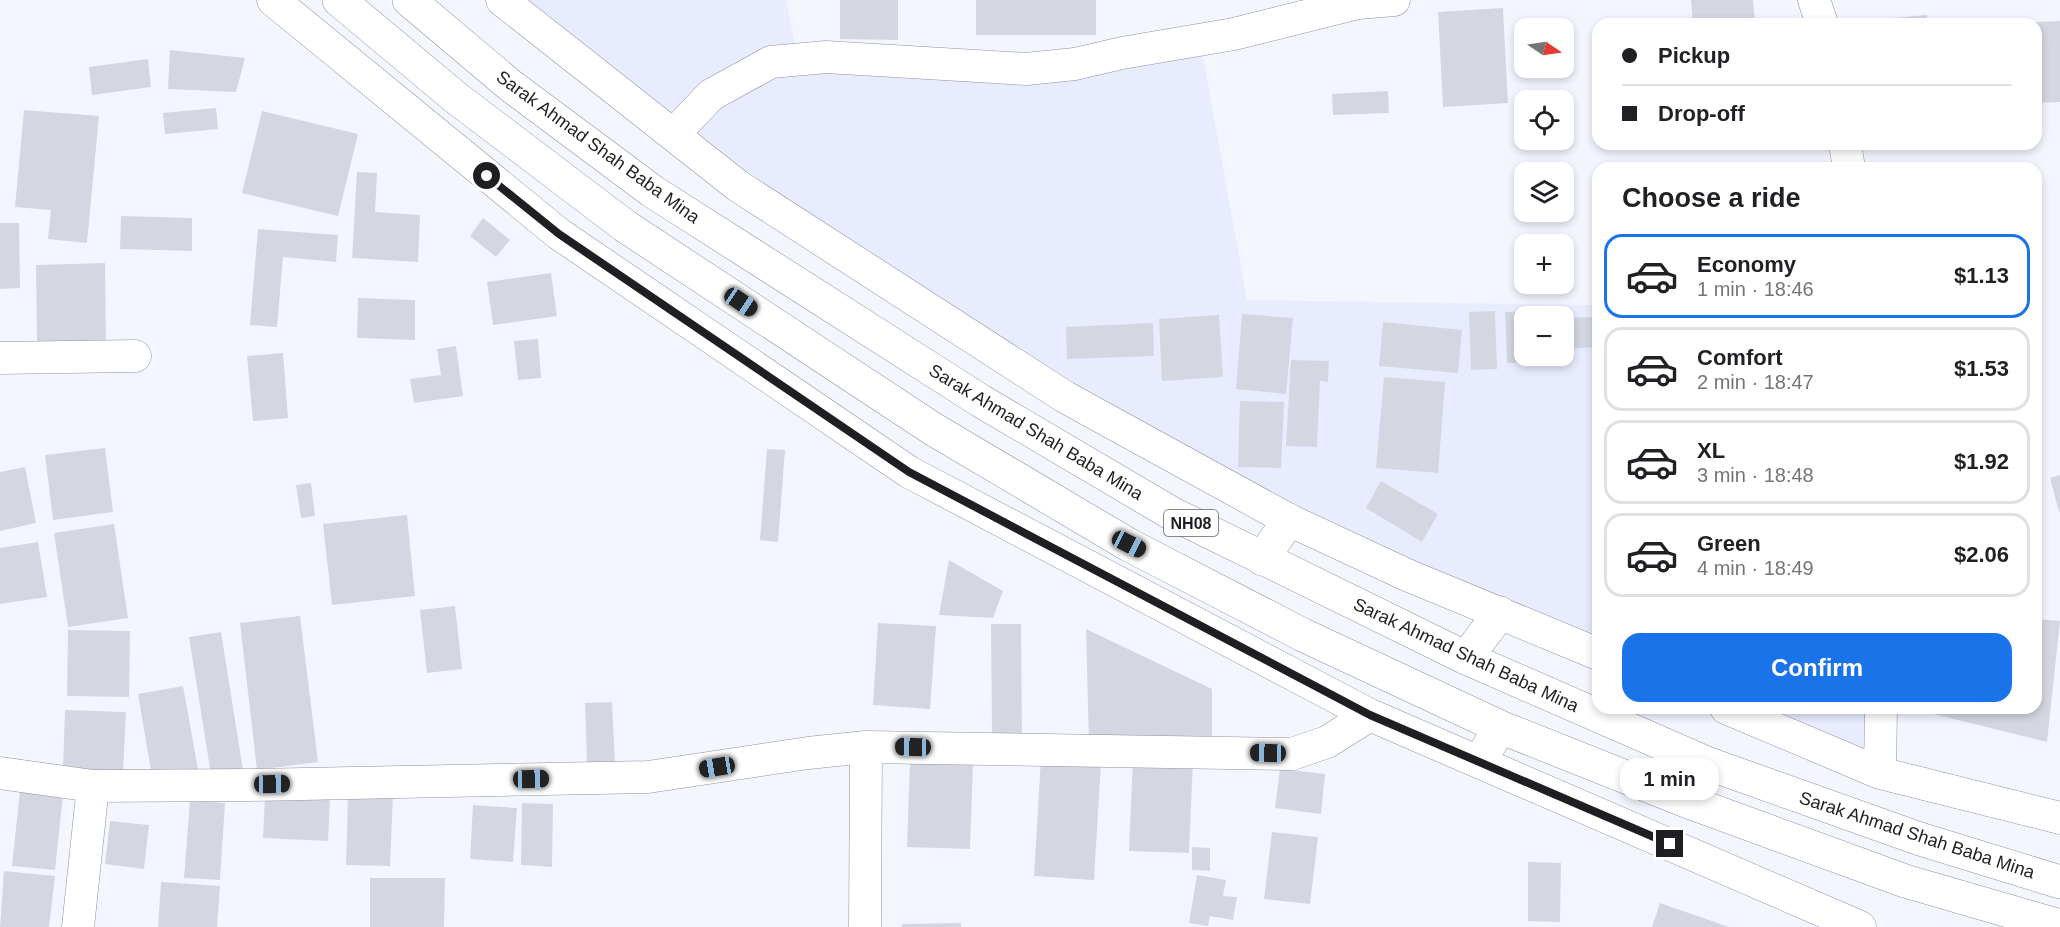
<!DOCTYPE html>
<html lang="en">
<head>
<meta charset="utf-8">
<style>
	:root { --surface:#fff; --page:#f2f2f2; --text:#202124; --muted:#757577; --line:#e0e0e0; --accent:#1a73e8 }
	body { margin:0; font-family:Arial,sans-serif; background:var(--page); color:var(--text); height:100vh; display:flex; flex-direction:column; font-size:22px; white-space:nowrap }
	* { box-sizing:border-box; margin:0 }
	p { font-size:20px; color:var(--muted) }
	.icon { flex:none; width:33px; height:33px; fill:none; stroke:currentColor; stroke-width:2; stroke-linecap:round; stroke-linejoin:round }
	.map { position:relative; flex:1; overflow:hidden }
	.side { position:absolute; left:1592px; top:162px; width:450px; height:552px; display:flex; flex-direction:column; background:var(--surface); border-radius:18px; box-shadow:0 3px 9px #0003 }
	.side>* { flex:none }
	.hud { position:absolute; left:1592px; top:18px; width:450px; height:132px; border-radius:18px; box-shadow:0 3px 9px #0003; display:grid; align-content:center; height:132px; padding:0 30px; background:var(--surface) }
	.needle { width:39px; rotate:103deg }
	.tools { position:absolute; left:1514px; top:18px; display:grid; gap:12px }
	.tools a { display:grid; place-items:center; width:60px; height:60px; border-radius:12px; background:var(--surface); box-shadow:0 3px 9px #0003; font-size:30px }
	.end { position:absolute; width:27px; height:27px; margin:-14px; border:8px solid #1e1f23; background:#fff; box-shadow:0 0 0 3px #fff }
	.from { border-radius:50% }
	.bubble { position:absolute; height:42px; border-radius:18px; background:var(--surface); box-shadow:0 3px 9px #0003; font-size:20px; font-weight:600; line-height:42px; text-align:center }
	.car { position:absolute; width:18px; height:36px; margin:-18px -9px; border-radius:8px; box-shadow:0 0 4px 2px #0007; background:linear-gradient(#222 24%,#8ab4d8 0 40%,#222 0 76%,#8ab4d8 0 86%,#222 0) }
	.hud b { display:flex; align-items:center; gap:21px; height:57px; font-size:22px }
	.hud b+b { border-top:2px solid var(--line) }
	.hud i { width:15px; height:15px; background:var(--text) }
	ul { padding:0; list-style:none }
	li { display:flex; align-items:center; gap:18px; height:84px; margin:0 12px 9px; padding:0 18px; border:3px solid var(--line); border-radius:18px }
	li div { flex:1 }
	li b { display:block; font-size:22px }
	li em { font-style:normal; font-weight:600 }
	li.active { border-color:var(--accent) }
	li>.icon { width:54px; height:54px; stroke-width:1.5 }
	h2 { padding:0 30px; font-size:27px; line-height:72px }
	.action { display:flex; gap:12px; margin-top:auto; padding:12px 30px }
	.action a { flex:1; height:69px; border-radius:18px; background:var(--accent); color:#fff; font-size:24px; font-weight:600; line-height:69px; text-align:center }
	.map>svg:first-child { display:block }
	.built { fill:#e8ecfe; fill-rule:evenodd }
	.building { fill:#d4d7e2 }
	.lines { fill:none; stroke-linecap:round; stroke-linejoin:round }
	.minor-casing { stroke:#8f929c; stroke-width:33 }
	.trunk-casing { stroke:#8f929c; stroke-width:34 }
	.minor { stroke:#fff; stroke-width:32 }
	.trunk { stroke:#fff; stroke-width:33 }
	.route { stroke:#1e1f23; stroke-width:8 }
	.labels { text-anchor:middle; stroke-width:4.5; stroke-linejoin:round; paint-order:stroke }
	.shield { fill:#fff; stroke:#626265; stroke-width:1.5 }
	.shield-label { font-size:16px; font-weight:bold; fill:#1e1f23 }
	.street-label { font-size:18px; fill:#1e1f23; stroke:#fff }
</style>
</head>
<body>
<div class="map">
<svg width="2060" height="927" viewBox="0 0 2060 927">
	<rect width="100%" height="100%" fill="#f4f6ff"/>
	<path class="built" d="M 502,0 L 786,0 L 798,59 L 967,65 L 1200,40 L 1247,300 L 1597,305 L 1597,654 L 1289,520 L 738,186 ZM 1524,316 L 1563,316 L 1563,356 L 1524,356 Z
		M 1726,708 L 1881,708 L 1880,773 Z"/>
	<path class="building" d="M 840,0 L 898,0 L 898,40 L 840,39 Z
		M 976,0 L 1096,0 L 1096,35 L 976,35 Z
		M 1691,0 L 1753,0 L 1755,24 L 1693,24 Z
		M 1503,8 L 1508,103 L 1443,107 L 1438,12 Z
		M 1927,15 L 1928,24 L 1848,24 L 1847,22 Z
		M 2060,21 L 2060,102 L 2038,103 L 2036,22 Z
		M 170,50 L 245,58 L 236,92 L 168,89 Z
		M 148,59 L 151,87 L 92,95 L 89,67 Z
		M 1388,91 L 1389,113 L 1333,115 L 1332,94 Z
		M 216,108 L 218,129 L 165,134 L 163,113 Z
		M 24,110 L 99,116 L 87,243 L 48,239 L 51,210 L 15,207 Z
		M 262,111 L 358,134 L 338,216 L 242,193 Z
		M 357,172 L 377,173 L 375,212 L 420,215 L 418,262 L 352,258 Z
		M 121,216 L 192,218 L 192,251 L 120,249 Z
		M 483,218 L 510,240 L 496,257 L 470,236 Z
		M 0,223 L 19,223 L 20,288 L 0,289 Z
		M 258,229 L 338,235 L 336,262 L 283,257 L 277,327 L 250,325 Z
		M 105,263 L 106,342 L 37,343 L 36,265 Z
		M 551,273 L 557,316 L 493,325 L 487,282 Z
		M 358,298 L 415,300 L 415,340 L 357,338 Z
		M 1495,311 L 1497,369 L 1471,370 L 1469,312 Z
		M 1542,311 L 1542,316 L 1524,316 L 1524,356 L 1544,356 L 1544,362 L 1507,363 L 1505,312 Z
		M 1242,314 L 1293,318 L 1286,394 L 1236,389 Z
		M 1219,315 L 1223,377 L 1162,381 L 1159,319 Z
		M 1598,317 L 1598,347 L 1563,349 L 1563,318 Z
		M 1383,322 L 1462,330 L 1458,373 L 1379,366 Z
		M 1153,323 L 1154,356 L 1067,359 L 1066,327 Z
		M 538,339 L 541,378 L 518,380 L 514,341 Z
		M 456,346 L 463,396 L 414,403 L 410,379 L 441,375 L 437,349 Z
		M 283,353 L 288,418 L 253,421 L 247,356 Z
		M 1291,360 L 1329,361 L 1328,382 L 1320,381 L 1317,447 L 1286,446 Z
		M 1384,377 L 1445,382 L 1438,473 L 1376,468 Z
		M 1240,401 L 1284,402 L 1281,468 L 1238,467 Z
		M 105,448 L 113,512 L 53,520 L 45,455 Z
		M 767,449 L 785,450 L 778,542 L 760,540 Z
		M 25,467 L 36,523 L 0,531 L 0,472 Z
		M 2060,475 L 2060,512 L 2059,512 L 2050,478 Z
		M 1381,481 L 1438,514 L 1422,542 L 1366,508 Z
		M 311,483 L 315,516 L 301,518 L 296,485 Z
		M 407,515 L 415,596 L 332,605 L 323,524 Z
		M 114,524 L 128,618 L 68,627 L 54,533 Z
		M 38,542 L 47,597 L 0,604 L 0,548 Z
		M 949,560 L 1003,591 L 993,618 L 939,615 Z
		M 455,606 L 462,669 L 427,673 L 420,610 Z
		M 300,616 L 318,762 L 257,770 L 240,623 Z
		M 2036,619 L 2060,621 L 2047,742 L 1913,709 L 2036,708 Z
		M 878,623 L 936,626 L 930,709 L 873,705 Z
		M 991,624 L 1021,624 L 1022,738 L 992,738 Z
		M 1086,629 L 1212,689 L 1212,746 L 1089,744 Z
		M 68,630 L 130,631 L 129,697 L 67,696 Z
		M 221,632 L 243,770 L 211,775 L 189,637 Z
		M 183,686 L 198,769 L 152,777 L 138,694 Z
		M 612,702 L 615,763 L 587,764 L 585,703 Z
		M 65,710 L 126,712 L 123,773 L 63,770 Z
		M 1133,757 L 1193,760 L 1189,853 L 1129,851 Z
		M 1041,758 L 1101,762 L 1094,880 L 1034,876 Z
		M 910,760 L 973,762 L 970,849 L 907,847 Z
		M 1280,769 L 1325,774 L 1321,814 L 1275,808 Z
		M 20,790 L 63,795 L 55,870 L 12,866 Z
		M 348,793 L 393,794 L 390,866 L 346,865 Z
		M 265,796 L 330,799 L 328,841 L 263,838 Z
		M 190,800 L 225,803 L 220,880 L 184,878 Z
		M 522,803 L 553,804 L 552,867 L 521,865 Z
		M 473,805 L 517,808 L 513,862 L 470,859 Z
		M 110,821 L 149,825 L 144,869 L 105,864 Z
		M 1272,832 L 1318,837 L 1310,904 L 1264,899 Z
		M 1192,847 L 1210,848 L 1210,871 L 1192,870 Z
		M 1528,862 L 1561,863 L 1560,922 L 1528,921 Z
		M 4,871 L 55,876 L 49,927 L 0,927 Z
		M 1197,875 L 1226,880 L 1223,896 L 1237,897 L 1233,920 L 1210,916 L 1208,926 L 1189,923 Z
		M 370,878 L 445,878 L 444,927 L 370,927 Z
		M 161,882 L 220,886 L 217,927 L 158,927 Z
		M 1660,903 L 1729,927 L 1652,927 Z
		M 961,923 L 961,927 L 902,927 L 902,924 Z"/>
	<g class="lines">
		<defs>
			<path id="minor" d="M 273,0 L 559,234 L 909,472 L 1370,715 L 1860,927
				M 502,0 L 738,186 L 1065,397 L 1289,520 L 1407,575 L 1598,654
				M 1814,0 L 1822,24
				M 673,135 L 711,95 L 771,62 L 826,57 L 1026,69 L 1075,64 L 1122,53 L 1234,34 L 1358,3 L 1394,0
				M 1845,144 L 1849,168
				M 0,358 L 135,356
				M 1726,708 L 1880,773 L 2060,818
				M 0,773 L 93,786 L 249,785 L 648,777 L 808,753 L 866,747 L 1292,754 L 1327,742 L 1370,715
				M 1880,773 L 1881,708
				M 78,927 L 93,786
				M 865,927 L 866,747"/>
			<path id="trunk" d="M 339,0 L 455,97 L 625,226 L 933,429 L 1129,545 L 1303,635 L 1500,727 L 1686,801 L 1905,881 L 2060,926
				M 409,0 L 511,86 L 652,191 L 981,401 L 1171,513 L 1466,658 L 1709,764 L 1920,839 L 2060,882
				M 1262,559 L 1289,520
				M 1466,658 L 1500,613
				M 1480,761 L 1500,727"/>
		</defs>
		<use href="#minor" class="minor-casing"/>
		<use href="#trunk" class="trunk-casing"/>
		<use href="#minor" class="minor"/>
		<use href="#trunk" class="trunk"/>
	</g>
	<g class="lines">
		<path class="route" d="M 487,176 L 559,234 L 909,472 L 1370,715 L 1670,844"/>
	</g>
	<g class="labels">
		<rect class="shield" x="1164" y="510" width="54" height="26" rx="4.5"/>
		<g class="shield-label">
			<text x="1191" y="529">NH08</text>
		</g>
		<g class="street-label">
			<text transform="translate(598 147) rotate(36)" y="6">Sarak Ahmad Shah Baba Mina</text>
			<text transform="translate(1036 432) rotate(31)" y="6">Sarak Ahmad Shah Baba Mina</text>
			<text transform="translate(1466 655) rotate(25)" y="6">Sarak Ahmad Shah Baba Mina</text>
			<text transform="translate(1917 835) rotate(18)" y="6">Sarak Ahmad Shah Baba Mina</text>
		</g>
	</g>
</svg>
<div class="tools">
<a><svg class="needle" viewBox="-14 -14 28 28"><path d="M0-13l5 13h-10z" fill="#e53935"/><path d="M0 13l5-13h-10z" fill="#757577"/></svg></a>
<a><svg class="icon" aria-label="locate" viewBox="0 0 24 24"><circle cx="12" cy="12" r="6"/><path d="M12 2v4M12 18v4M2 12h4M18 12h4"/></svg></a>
<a><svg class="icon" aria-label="layers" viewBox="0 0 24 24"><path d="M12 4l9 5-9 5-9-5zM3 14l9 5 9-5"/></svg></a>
<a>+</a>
<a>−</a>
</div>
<i class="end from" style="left:487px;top:176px"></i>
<i class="end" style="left:1670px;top:844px"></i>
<div class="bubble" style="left:1620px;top:758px;width:99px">1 min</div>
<i class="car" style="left:741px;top:302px;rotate:124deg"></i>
<i class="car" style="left:1129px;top:544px;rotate:117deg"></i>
<i class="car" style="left:913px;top:747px;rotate:271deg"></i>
<i class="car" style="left:1268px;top:753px;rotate:271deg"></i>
<i class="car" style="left:717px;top:767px;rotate:261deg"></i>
<i class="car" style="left:531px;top:779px;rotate:89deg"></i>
<i class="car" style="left:272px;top:784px;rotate:89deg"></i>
<div class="hud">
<b><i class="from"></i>Pickup</b>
<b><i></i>Drop-off</b>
</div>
<section class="side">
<h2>Choose a ride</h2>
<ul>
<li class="active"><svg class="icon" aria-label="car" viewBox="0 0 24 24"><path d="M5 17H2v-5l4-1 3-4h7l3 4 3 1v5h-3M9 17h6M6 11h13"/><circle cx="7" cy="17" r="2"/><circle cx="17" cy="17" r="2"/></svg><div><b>Economy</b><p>1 min · 18:46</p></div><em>$1.13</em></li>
<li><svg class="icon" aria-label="car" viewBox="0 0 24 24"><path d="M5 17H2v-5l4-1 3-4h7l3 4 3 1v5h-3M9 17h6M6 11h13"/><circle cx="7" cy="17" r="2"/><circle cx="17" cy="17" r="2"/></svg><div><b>Comfort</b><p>2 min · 18:47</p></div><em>$1.53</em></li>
<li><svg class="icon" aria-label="car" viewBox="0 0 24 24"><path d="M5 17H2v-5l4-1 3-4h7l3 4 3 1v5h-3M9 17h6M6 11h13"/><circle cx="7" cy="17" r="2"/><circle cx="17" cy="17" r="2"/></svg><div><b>XL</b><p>3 min · 18:48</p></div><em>$1.92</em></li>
<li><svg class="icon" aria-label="car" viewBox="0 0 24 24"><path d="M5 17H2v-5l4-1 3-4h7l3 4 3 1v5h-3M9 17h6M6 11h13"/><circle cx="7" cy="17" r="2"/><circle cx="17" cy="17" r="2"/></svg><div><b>Green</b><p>4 min · 18:49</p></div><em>$2.06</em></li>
</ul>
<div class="action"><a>Confirm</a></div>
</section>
</div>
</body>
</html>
